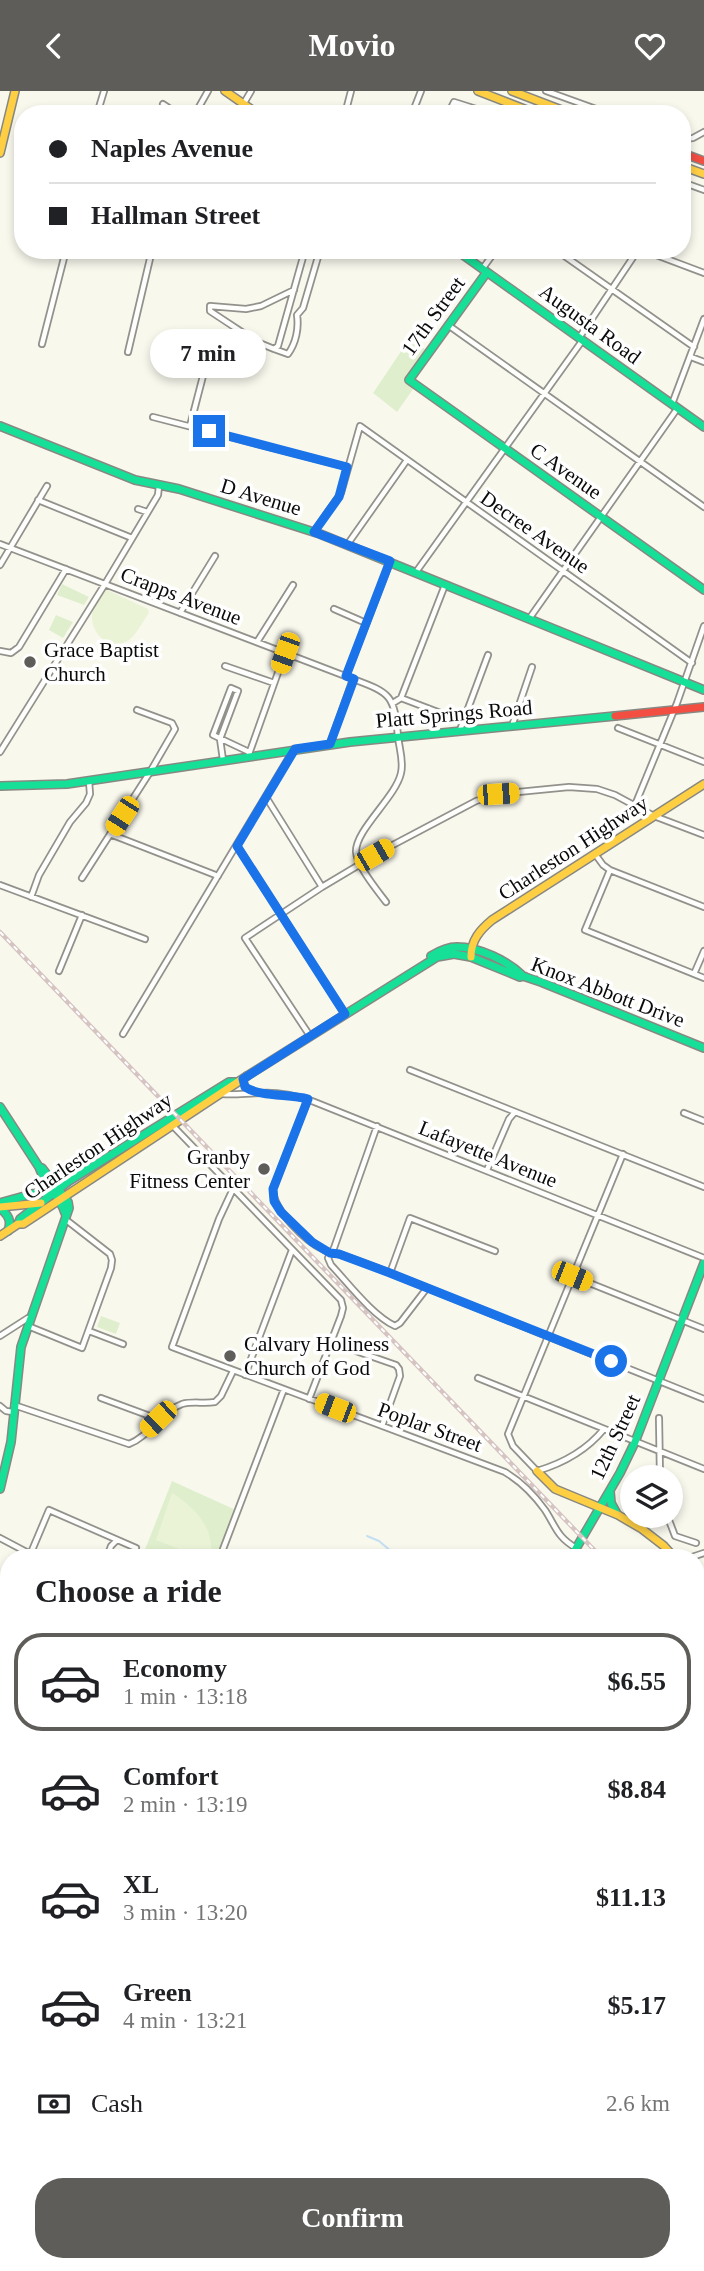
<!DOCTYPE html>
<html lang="en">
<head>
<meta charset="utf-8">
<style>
	:root { --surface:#fff; --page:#f2f2f2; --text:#202124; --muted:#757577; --line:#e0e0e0; --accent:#5e5d59 }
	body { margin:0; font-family:"Times New Roman",serif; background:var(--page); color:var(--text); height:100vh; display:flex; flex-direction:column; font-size:26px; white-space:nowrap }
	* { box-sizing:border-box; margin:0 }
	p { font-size:23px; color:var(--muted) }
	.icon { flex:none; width:38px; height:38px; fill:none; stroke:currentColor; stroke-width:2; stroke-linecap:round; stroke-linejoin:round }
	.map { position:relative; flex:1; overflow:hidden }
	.sheet { position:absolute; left:0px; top:1458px; width:705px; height:723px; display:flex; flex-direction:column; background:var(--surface); border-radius:28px 28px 0 0; box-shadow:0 4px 10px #0003 }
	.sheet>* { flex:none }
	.guide { position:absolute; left:14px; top:14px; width:677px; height:154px; border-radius:28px; box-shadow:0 4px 10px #0003; display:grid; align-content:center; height:154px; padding:0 35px; background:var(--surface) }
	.buttons { position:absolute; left:620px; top:1374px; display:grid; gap:14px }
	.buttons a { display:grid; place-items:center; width:63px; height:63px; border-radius:50%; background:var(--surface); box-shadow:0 4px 10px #0003; font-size:35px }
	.end { position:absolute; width:32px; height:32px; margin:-16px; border:9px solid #1a73e8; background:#fff; box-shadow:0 0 0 4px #fff }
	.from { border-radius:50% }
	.bubble { position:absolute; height:49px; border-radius:24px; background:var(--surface); box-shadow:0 4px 10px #0003; font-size:23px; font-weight:800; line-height:49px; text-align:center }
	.car { position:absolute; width:21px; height:42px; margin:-21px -10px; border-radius:9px; box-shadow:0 0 5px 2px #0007; background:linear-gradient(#f5c518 24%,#345 0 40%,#f5c518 0 76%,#345 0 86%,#f5c518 0) }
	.guide b { display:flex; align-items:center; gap:24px; height:66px; font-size:26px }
	.guide b+b { border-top:2px solid var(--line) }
	.guide i { width:18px; height:18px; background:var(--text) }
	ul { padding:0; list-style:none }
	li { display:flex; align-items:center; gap:21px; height:98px; margin:0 14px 10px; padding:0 21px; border:4px solid transparent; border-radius:28px }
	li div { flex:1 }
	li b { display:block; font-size:26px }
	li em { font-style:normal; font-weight:800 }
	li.on { border-color:var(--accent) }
	li>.icon { width:63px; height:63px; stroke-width:1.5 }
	h2 { padding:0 35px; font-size:32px; line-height:84px }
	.pay { display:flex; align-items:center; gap:18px; height:77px; padding:0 35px; font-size:26px }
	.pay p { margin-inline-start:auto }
	.cta { display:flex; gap:14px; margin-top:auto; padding:14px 35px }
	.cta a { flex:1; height:80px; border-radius:28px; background:var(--accent); color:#fff; font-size:28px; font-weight:800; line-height:80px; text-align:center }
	header { display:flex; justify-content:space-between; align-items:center; height:91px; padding:0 35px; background:var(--accent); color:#fff; font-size:32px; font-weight:800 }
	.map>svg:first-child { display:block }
	.industrial { fill:#f0e9eb }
	.green { fill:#dfefcd }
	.pitch { fill:#eaf3d6 }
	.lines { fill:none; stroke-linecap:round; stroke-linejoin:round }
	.stream { stroke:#c4dff3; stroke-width:2 }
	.street-casing { stroke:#92918c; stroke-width:8 }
	.fast-casing { stroke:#888883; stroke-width:10 }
	.slow-casing { stroke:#888883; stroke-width:10 }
	.jam-casing { stroke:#888883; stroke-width:10 }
	.street { stroke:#fefefc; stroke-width:4.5 }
	.fast { stroke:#16e098; stroke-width:7 }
	.slow { stroke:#ffcf43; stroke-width:7 }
	.jam { stroke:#f24e42; stroke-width:7 }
	.rail-casing { stroke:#d5c4c2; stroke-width:4.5 }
	.rail { stroke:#fff; stroke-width:2; stroke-dasharray:5; stroke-linecap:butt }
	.route { stroke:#1a73e8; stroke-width:9 }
	.poi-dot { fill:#5e5d59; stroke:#fff; stroke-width:2.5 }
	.labels { text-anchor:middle; stroke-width:7; stroke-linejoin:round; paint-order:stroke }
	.street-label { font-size:21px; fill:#0a0a0a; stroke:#fff }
	.poi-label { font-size:21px; fill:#0a0a0a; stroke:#fff; text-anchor:start }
</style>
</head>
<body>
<header><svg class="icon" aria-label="back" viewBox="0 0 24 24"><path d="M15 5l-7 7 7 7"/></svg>Movio<svg class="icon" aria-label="heart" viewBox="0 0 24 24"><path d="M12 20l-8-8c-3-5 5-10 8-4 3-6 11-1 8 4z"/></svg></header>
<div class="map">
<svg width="704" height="2180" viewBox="0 0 704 2180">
	<rect width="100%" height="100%" fill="#f9f8ed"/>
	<path class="industrial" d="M 704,2081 L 704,2180 L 646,2180 L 650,2172 L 696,2172 L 697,2089 Z"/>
	<path class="green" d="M 410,247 L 429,261 L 409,288 L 416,294 L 397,321 L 373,302 Z
		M 62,493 L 89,506 L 84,514 L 57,504 Z
		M 56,524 L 73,531 L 63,547 L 49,539 Z
		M 101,1225 L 120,1232 L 116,1243 L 97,1236 Z
		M 172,1390 L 238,1420 L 220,1466 L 142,1466 Z"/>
	<path class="pitch" d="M 105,498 L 148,518 L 149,522 C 143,530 137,543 129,549 C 110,562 90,542 92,523 C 94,514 101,506 105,498 Z
		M 172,1402 C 192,1415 212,1433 211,1459 L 205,1466 L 200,1466 L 156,1449 Z"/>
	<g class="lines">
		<path class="stream" d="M 367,1445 L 379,1450 L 398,1466"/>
		<defs>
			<path id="street" d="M 546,0 L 610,23
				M 244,12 L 251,0
				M 163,13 L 178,23
				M 97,23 L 104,0
				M 195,23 L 208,0
				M 345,23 L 351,0
				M 412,23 L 421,0
				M 448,23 L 454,11 L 492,23
				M 682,48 L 693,47 L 704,41
				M 682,91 L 704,99
				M 556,159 L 694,256
				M 643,159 L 704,182
				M 305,160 L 319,163
				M 483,177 L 496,159
				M 294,199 L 261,215 L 246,218 L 210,215 L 210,220 L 257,251 L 274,258 L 278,255 L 305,159
				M 448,234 L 704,416
				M 579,247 L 638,159
				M 186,251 L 210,258 L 190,335
				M 42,253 L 66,159
				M 274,258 L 288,263 C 296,252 299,237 297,224 L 303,217 L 320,159
				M 128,261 L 152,159
				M 691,266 L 704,271
				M 672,313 L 704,228
				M 153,326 L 347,376
				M 38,409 L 132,447
				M 138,418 L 147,421
				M 314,441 L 341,402 L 360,335 L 692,572
				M 0,453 L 353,588 C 391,602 394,604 398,645 C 399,657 404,670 401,682 C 396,706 355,739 356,761 C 357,775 377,799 386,811
				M 347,454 L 407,369
				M 0,474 L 47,395
				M 416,481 L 582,250
				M 334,518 L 366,532
				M 180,522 L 215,465
				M 529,528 L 677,318
				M 257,551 L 293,494
				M 0,560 L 11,562 L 19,556 L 66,478
				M 225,575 L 274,592
				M 346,585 L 390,471
				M 401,607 L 459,629
				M 393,612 L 401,607 L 445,494
				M 512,635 L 532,576
				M 618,637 L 704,671
				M 460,639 L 488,564
				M 330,653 L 353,588
				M 0,661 L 105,493 L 158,404 L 159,395
				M 249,663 L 285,562
				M 223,669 L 220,648 L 238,600 L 231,597 L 213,644 L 249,661
				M 266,706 L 322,796
				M 635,714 L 677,612 L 704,535
				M 110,743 L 218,785
				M 237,755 L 345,923
				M 595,763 L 603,774 L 610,779 L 704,816
				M 610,779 L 585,839 L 704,887
				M 82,787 L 150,681 L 175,638 L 172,632 L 137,619
				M 0,794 L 145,848
				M 31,806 L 39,784 L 70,731 L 86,712 L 90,703 L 89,690
				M 59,880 L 82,824
				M 694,883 L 704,860
				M 123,943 L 294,658
				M 310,945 L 245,847 L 322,796 L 389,756 L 476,710 L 498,703 L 569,696 L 597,698 L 615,704 L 654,725 L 704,744
				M 410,979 L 704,1096
				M 243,988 L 245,996 L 255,1002
				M 222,1003 C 236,1004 248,1002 262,1002 C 279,1001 296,1005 312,1010 L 704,1167
				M 308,1008 L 273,1098 C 273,1119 305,1150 324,1159 C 331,1163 336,1162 344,1165 C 359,1170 375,1176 390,1182 L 704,1308
				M 684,1022 L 704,1030
				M 172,1034 L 341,1209 L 343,1217 L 341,1225 L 309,1308
				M 377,1035 L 334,1157 L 328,1167 L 331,1174 C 349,1193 372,1224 395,1235 L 400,1232 L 427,1197
				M 487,1079 L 509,1028 L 515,1021
				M 233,1098 L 219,1128 L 172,1256 L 505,1381 C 520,1390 535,1405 545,1419 C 556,1436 557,1446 576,1457
				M 390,1182 L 410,1127 L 495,1160
				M 572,1185 L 704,1238
				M 28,1235 L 82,1257 L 111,1177 L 112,1169 L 110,1163 L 65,1128
				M 89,1240 L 123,1253
				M 0,1245 L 28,1227
				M 330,1251 L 396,1274 L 399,1278 L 400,1285 L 382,1335
				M 245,1284 L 292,1159
				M 478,1287 L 704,1378
				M 101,1307 L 158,1328
				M 14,1314 L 129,1353 C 150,1345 160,1321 182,1313 C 193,1310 204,1313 215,1311 L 221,1305 L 233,1280
				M 0,1315 L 6,1320 L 13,1321
				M 659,1327 L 660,1386
				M 604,1338 C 586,1360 564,1372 537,1380 L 513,1355 L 508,1343 L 623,1063
				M 667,1424 L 675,1445 L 696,1452
				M 0,1447 L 36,1466
				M 30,1464 L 49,1419 L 136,1457
				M 107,1466 L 111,1455 L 117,1449
				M 220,1466 L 284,1298
				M 692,1466 L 704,1462
				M 0,1602 L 9,1576
				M 0,1666 L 9,1670
				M 0,1730 L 9,1732
				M 0,1849 L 9,1849
				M 696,2125 L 704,2125
				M 0,2141 L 9,2144
				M 79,2172 L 102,2180
				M 443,2172 L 458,2180
				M 52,2180 L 55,2172
				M 145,2180 L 148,2172"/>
			<path id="fast" d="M 456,159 L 704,336
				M 487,181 L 409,289 L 704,499
				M 0,335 L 135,389 L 179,398 L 320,443 L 704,599
				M 0,695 L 67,693 L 350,651 L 615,625
				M 431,865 C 439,860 448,856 457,856 C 479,856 508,870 523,885
				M 247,985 L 437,866 L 454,863 L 471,866 L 520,886 L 523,885 L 541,891 L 704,957
				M 0,1016 L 39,1076 L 42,1077 L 68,1111 L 69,1117 L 21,1256 L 11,1351 L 0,1398
				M 39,1076 C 45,1093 60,1105 65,1122
				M 0,1112 L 39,1101 L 53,1102
				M 0,1117 C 8,1124 12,1129 8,1140
				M 18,1133 L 20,1128 L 69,1090 L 229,991 L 237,991
				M 610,1400 L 611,1412 L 617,1423
				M 571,1466 L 620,1382 L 635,1351 L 704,1172
				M 0,1527 L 9,1531
				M 696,1653 L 704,1655
				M 696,1767 L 704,1767
				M 0,1789 L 9,1789
				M 696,2017 L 704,2002
				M 0,2077 L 9,2081
				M 281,2180 L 284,2172
				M 620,2180 L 624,2172"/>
			<path id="slow" d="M 225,0 L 258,23
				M 478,0 L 537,23
				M 512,0 L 572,23
				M 0,62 L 15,0
				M 682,75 L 704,83
				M 471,866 C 471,849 480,839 492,829 L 704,693
				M 0,1116 L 41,1112
				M 0,1145 L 18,1133 L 23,1133 L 247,985
				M 537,1380 L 555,1398 L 618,1424 L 642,1438 L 664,1455 L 674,1466
				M 253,2172 L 276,2180
				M 540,2180 L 544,2172"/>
			<path id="jam" d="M 682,62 L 704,70
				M 615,625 L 704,616
				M 696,1497 L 704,1509"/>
		</defs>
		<use href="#street" class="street-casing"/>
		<use href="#fast" class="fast-casing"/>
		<use href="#slow" class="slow-casing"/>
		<use href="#jam" class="jam-casing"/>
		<use href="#street" class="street"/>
		<use href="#fast" class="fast"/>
		<use href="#slow" class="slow"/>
		<use href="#jam" class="jam"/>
		<defs>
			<path id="rail" d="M 0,841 L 601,1466
				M 696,1562 L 704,1569
				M 696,1748 L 704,1748
				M 0,1772 L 9,1772
				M 696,2049 L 704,2037
				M 632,2180 L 635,2172"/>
		</defs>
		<use href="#rail" class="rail-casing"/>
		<use href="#rail" class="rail"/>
	</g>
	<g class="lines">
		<path class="route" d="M 209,340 L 347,376 L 339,406 L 314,441 L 390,470 L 346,585 L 354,588 L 330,653 L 295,658 L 237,755 L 345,923 L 243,988 L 245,996 C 260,1006 289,1003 308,1008 L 273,1098 L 274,1110 L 281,1121 L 312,1151 L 330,1162 L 339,1163 L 390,1182 L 611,1270"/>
	</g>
	<g class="poi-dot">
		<circle cx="30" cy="571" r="7"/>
		<circle cx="264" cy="1078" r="7"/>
		<circle cx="230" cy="1265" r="7"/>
	</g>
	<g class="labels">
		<g class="street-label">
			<text transform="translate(433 225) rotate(-54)" y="7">17th Street</text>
			<text transform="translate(590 233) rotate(36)" y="7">Augusta Road</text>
			<text transform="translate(566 380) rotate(35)" y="7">C Avenue</text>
			<text transform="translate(261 406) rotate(17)" y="7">D Avenue</text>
			<text transform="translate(535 441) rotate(35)" y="7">Decree Avenue</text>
			<text transform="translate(181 505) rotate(21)" y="7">Crapps Avenue</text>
			<text transform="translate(454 623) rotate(-5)" y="7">Platt Springs Road</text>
			<text transform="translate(573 757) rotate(-33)" y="7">Charleston Highway</text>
			<text transform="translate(608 901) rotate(21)" y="7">Knox Abbott Drive</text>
			<text transform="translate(98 1055) rotate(-34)" y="7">Charleston Highway</text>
			<text transform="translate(488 1063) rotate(22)" y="7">Lafayette Avenue</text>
			<text transform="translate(430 1336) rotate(20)" y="7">Poplar Street</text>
			<text transform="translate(615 1346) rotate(-65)" y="7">12th Street</text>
		</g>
		<g class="poi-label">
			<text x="44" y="566">Grace Baptist<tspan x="44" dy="24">Church</tspan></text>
			<text x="250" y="1073" text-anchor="end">Granby<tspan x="250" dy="24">Fitness Center</tspan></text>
			<text x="244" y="1260">Calvary Holiness<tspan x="244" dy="24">Church of God</tspan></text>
		</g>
	</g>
</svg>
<div class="buttons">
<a><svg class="icon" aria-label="layers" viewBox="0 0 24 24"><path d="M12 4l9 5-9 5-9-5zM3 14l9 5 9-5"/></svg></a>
</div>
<i class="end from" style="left:611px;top:1270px"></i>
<i class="end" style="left:209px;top:340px"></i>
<div class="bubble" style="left:150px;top:238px;width:116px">7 min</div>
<i class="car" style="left:285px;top:562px;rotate:200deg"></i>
<i class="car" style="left:498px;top:703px;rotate:86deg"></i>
<i class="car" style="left:122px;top:725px;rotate:213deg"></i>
<i class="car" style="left:374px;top:764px;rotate:60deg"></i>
<i class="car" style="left:572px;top:1185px;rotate:112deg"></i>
<i class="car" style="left:335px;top:1317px;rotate:291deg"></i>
<i class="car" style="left:158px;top:1328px;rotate:226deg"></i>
<div class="guide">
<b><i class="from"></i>Naples Avenue</b>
<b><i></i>Hallman Street</b>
</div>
<section class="sheet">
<h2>Choose a ride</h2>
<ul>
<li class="on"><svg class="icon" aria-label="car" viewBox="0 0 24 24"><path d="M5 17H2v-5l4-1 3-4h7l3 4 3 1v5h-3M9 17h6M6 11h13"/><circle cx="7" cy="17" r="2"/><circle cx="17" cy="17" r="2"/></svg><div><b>Economy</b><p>1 min · 13:18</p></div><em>$6.55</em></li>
<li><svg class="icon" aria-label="car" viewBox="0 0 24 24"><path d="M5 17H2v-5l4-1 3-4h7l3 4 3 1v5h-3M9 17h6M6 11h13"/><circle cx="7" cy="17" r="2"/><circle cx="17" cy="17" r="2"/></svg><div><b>Comfort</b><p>2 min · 13:19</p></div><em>$8.84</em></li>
<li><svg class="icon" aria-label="car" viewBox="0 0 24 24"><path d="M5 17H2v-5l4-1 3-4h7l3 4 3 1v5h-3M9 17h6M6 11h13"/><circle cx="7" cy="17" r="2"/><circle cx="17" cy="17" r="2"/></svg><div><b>XL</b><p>3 min · 13:20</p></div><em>$11.13</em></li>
<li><svg class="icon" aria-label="car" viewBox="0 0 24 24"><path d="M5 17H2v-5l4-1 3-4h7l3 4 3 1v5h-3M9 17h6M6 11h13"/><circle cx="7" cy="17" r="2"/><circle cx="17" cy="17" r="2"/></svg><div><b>Green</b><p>4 min · 13:21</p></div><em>$5.17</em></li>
</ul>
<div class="pay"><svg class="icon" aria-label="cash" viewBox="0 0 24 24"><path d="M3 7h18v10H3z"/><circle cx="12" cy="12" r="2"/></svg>Cash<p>2.6 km</p></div>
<div class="cta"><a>Confirm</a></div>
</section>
</div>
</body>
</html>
